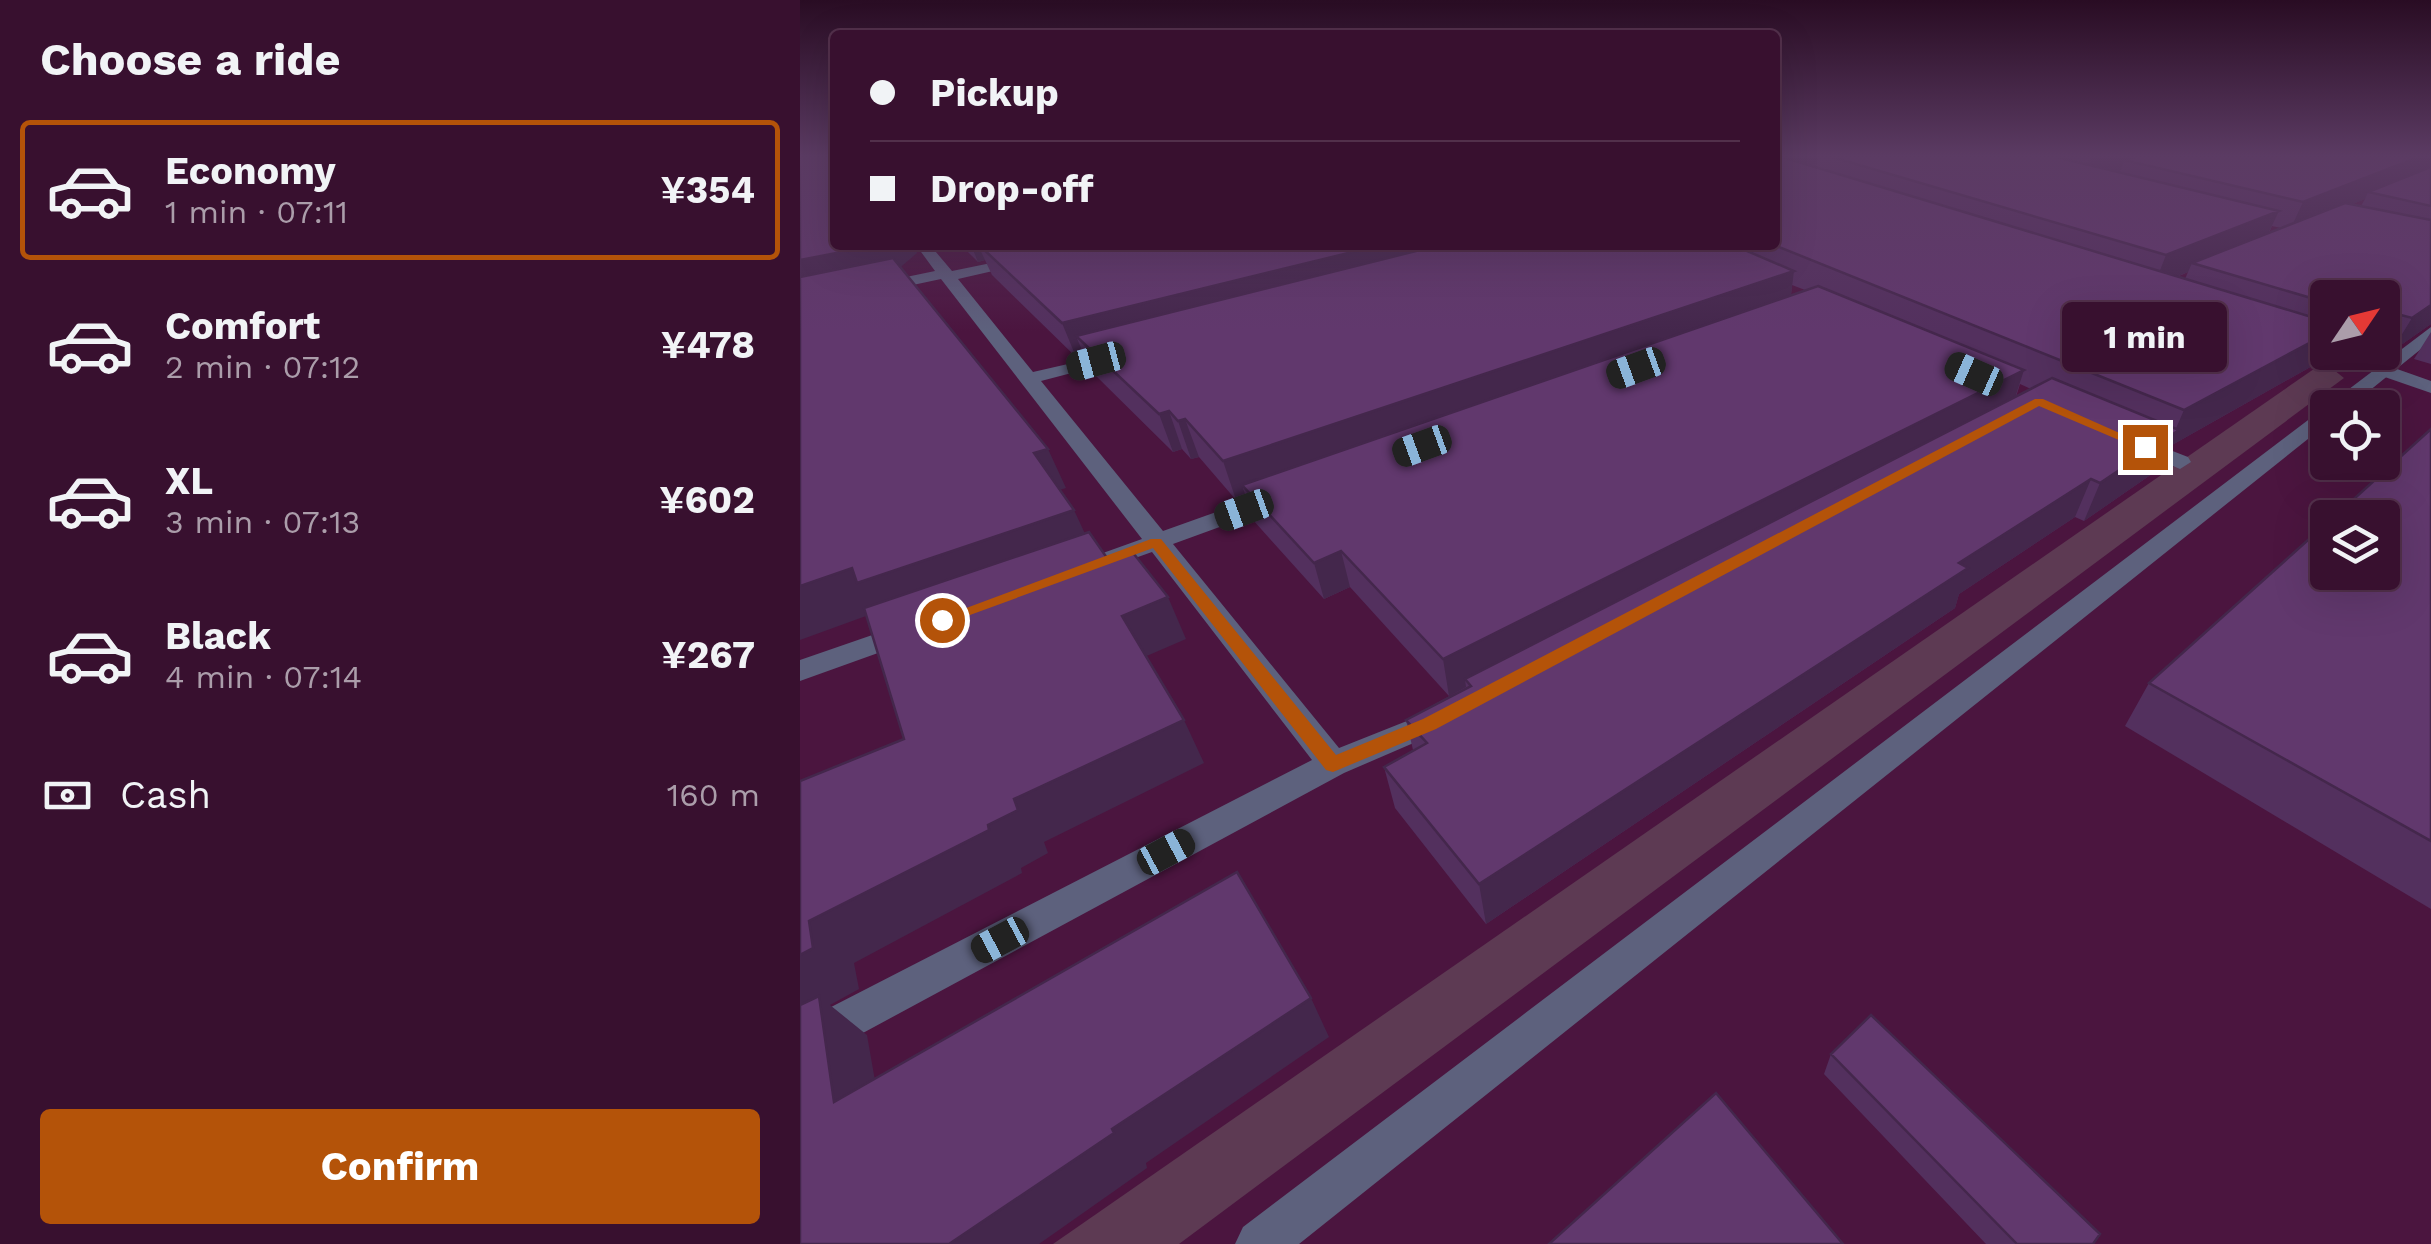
<!DOCTYPE html>
<html lang="en">
<head>
<meta charset="utf-8">
<style>
	:root { --surface:#38102f; --page:#431e3b; --text:#f1f3f6; --muted:#ab9daa; --line:#52304b; --accent:#b45309 }
	body { margin:0; font-family:"Work Sans",sans-serif; background:var(--page); color:var(--text); height:100vh; display:flex; flex-direction:column; font-size:38px; white-space:nowrap }
	* { box-sizing:border-box; margin:0 }
	p { font-size:32px; color:var(--muted) }
	.icon { flex:none; width:55px; height:55px; fill:none; stroke:currentColor; stroke-width:2; stroke-linecap:round; stroke-linejoin:round }
	.map { position:relative; flex:1; overflow:hidden }
	.sheet { display:flex; flex-direction:column; background:var(--surface); width:800px }
	.sheet>* { flex:none }
	.top-card { position:absolute; left:30px; top:30px; width:950px; height:220px; border-radius:10px; box-shadow:0 10px 40px #0002,0 0 0 2px var(--line); display:grid; align-content:center; height:220px; padding:0 40px; background:var(--surface) }
	.needle { width:65px; rotate:55deg }
	.fabs { position:absolute; left:1510px; top:280px; display:grid; gap:20px }
	.fabs a { display:grid; place-items:center; width:90px; height:90px; border-radius:10px; background:var(--surface); box-shadow:0 10px 40px #0002,0 0 0 2px var(--line); font-size:50px }
	.end { position:absolute; width:45px; height:45px; margin:-22px; border:12px solid #b45309; background:#fff; box-shadow:0 0 0 5px #fff }
	.from { border-radius:50% }
	.bubble { position:absolute; height:70px; border-radius:10px; background:var(--surface); box-shadow:0 10px 40px #0002,0 0 0 2px var(--line); font-size:32px; font-weight:700; line-height:70px; text-align:center }
	.car { position:absolute; width:30px; height:60px; margin:-30px -15px; border-radius:12px; box-shadow:0 0 8px 2px #0007; background:linear-gradient(#222 24%,#8ab4d8 0 40%,#222 0 76%,#8ab4d8 0 86%,#222 0) }
	.top-card b { display:flex; align-items:center; gap:35px; height:95px; font-size:38px }
	.top-card b+b { border-top:2px solid var(--line) }
	.top-card i { width:25px; height:25px; background:var(--text) }
	ul { padding:0; list-style:none }
	li { display:flex; align-items:center; gap:30px; height:140px; margin:0 20px 15px; padding:0 20px; border:5px solid transparent; border-radius:10px }
	li div { flex:1 }
	li b { display:block; font-size:38px }
	li em { font-style:normal; font-weight:700 }
	li.selected { border-color:var(--accent) }
	li>.icon { width:90px; height:90px; stroke-width:1.5 }
	h2 { padding:0 40px; font-size:45px; line-height:120px }
	.pay { display:flex; align-items:center; gap:25px; height:110px; padding:0 40px; font-size:38px }
	.pay p { margin-inline-start:auto }
	.button { display:flex; gap:20px; margin-top:auto; padding:20px 40px }
	.button a { flex:1; height:115px; border-radius:10px; background:var(--accent); color:#fff; font-size:40px; font-weight:700; line-height:115px; text-align:center }
	main { display:flex; flex:1; min-height:0 }
	.map>svg:first-child { display:block }
	.green { fill:#5d3a53 }
	.lines { fill:none; stroke-linecap:round; stroke-linejoin:round }
	.minor { fill:#5d617d; fill-rule:evenodd }
	.tertiary { fill:#5d617d; fill-rule:evenodd }
	.wall { fill:#53305e; fill-rule:evenodd }
	.shaded-wall { fill:#44274c }
	.building { fill:#61386d; stroke:#44274c; stroke-width:2.5 }
	.route { fill:#b45309 }
</style>
</head>
<body>
<main>
<section class="sheet">
<h2>Choose a ride</h2>
<ul>
<li class="selected"><svg class="icon" aria-label="car" viewBox="0 0 24 24"><path d="M5 17H2v-5l4-1 3-4h7l3 4 3 1v5h-3M9 17h6M6 11h13"/><circle cx="7" cy="17" r="2"/><circle cx="17" cy="17" r="2"/></svg><div><b>Economy</b><p>1 min · 07:11</p></div><em>¥354</em></li>
<li><svg class="icon" aria-label="car" viewBox="0 0 24 24"><path d="M5 17H2v-5l4-1 3-4h7l3 4 3 1v5h-3M9 17h6M6 11h13"/><circle cx="7" cy="17" r="2"/><circle cx="17" cy="17" r="2"/></svg><div><b>Comfort</b><p>2 min · 07:12</p></div><em>¥478</em></li>
<li><svg class="icon" aria-label="car" viewBox="0 0 24 24"><path d="M5 17H2v-5l4-1 3-4h7l3 4 3 1v5h-3M9 17h6M6 11h13"/><circle cx="7" cy="17" r="2"/><circle cx="17" cy="17" r="2"/></svg><div><b>XL</b><p>3 min · 07:13</p></div><em>¥602</em></li>
<li><svg class="icon" aria-label="car" viewBox="0 0 24 24"><path d="M5 17H2v-5l4-1 3-4h7l3 4 3 1v5h-3M9 17h6M6 11h13"/><circle cx="7" cy="17" r="2"/><circle cx="17" cy="17" r="2"/></svg><div><b>Black</b><p>4 min · 07:14</p></div><em>¥267</em></li>
</ul>
<div class="pay"><svg class="icon" aria-label="cash" viewBox="0 0 24 24"><path d="M3 7h18v10H3z"/><circle cx="12" cy="12" r="2"/></svg>Cash<p>160 m</p></div>
<div class="button"><a>Confirm</a></div>
</section>
<div class="map">
<svg width="1631" height="1244" viewBox="0 0 1631 1244">
	<rect width="100%" height="100%" fill="#4b153f"/>
	<path class="green" d="M 1524,362 L 1544,378 L 379,1244 L 253,1244 Z"/>
	<g class="lines">
		<path class="minor" d="M 116,245 L 130,245 L 152,271 L 278,245 L 306,245 L 158,279 L 233,372 L 329,350 L 329,358 L 241,381 L 363,531 L 475,491 L 491,491 L 495,496 L 491,501 L 373,544 L 539,748 L 642,707 L 653,710 L 657,718 L 653,726 L 544,773 L 0,1067 L 0,1023 L 512,760 L 352,552 L 307,568 L 289,568 L 285,563 L 289,558 L 342,539 L 141,279 L 0,309 L 0,299 L 135,271 Z
			M 1631,327 L 1631,341 L 1548,408 L 1528,408 L 1528,423 L 499,1244 L 435,1244 L 443,1227 Z
			M 1334,436 L 1388,457 L 1391,462 L 1380,469 L 1327,446 L 1323,442 Z
			M 107,623 L 117,625 L 121,632 L 117,639 L 0,681 L 0,660 Z"/>
		<path class="tertiary" d="M 1528,347 L 1528,352 L 1549,352 L 1631,381 L 1631,393 L 1524,356 L 1521,352 Z"/>
	</g>
	<path class="wall" d="M 975,157 L 1631,157 L 1631,324 L 1591,352 L 1582,350 L 1582,298 L 1528,298 L 1528,349 L 1521,361 L 1372,445 L 1362,467 L 1284,521 L 1275,517 L 1159,594 L 1155,608 L 686,924 L 595,808 L 584,767 L 613,750 L 606,720 L 666,687 L 649,696 L 550,587 L 524,599 L 453,520 L 446,497 L 436,500 L 399,457 L 391,459 L 382,449 L 373,452 L 291,371 L 284,355 L 276,357 L 192,275 L 185,260 L 178,262 L 161,245 L 975,245 ZM 1565,199 L 1561,206 L 1552,204 ZM 1472,226 L 1481,228 L 1469,233 ZM 1388,272 L 1385,279 L 1377,277 ZM 992,285 L 1005,290 L 991,295 ZM 1220,384 L 1231,389 L 1216,397 Z
		M 1631,332 L 1631,364 L 1614,359 Z
		M 1631,429 L 1631,909 L 1325,726 L 1349,683 Z
		M 1031,1054 L 1293,1244 L 1186,1244 L 1024,1074 Z"/>
	<path class="shaded-wall" d="M 991,157 L 1018,157 L 1017,164 L 989,170 Z
		M 1292,157 L 1378,157 L 1324,160 L 1321,170 L 1285,178 Z
		M 1619,157 L 1631,157 L 1631,172 L 1568,192 L 1565,199 L 1490,230 L 1503,202 Z
		M 1479,211 L 1465,240 L 1392,263 L 1388,272 L 1354,286 L 1366,255 Z
		M 78,245 L 114,245 L 117,253 L 96,271 L 0,295 L 0,260 Z
		M 171,245 L 178,245 L 185,260 L 178,262 Z
		M 581,245 L 703,245 L 276,336 L 284,355 L 276,357 L 262,323 Z
		M 994,271 L 990,303 L 442,485 L 446,497 L 436,500 L 423,461 Z
		M 1631,305 L 1631,324 L 1591,352 L 1612,318 Z
		M 1528,333 L 1528,349 L 1521,361 L 1372,445 L 1362,467 L 1284,521 L 1300,483 L 1374,433 L 1384,410 Z
		M 1224,370 L 1214,401 L 665,679 L 666,687 L 649,696 L 643,659 Z
		M 369,411 L 382,449 L 373,452 L 359,414 Z
		M 385,419 L 399,457 L 391,459 L 378,421 Z
		M 248,449 L 266,488 L 253,492 L 234,453 Z
		M 1291,479 L 1275,517 L 1159,594 L 1155,608 L 686,924 L 679,884 L 1159,563 Z
		M 274,510 L 293,551 L 77,612 L 0,640 L 0,586 L 52,568 Z
		M 541,551 L 550,587 L 524,599 L 514,563 Z
		M 368,597 L 386,639 L 342,658 L 322,616 Z
		M 384,720 L 404,763 L 244,842 L 248,853 L 221,868 L 222,873 L 54,963 L 59,989 L 30,1005 L 67,1035 L 85,1138 L 34,1102 L 0,1021 L 0,955 L 9,921 L 188,825 L 214,799 Z
		M 511,998 L 529,1037 L 346,1163 L 347,1168 L 239,1244 L 149,1244 L 312,1129 Z"/>
	<path class="building" d="M 0,157 L 35,157 L 35,245 L 78,245 L 0,260 Z
		M 975,157 L 982,157 L 1528,322 L 1528,333 L 1384,410 L 974,245 Z
		M 1032,157 L 1256,157 L 1479,211 L 1366,255 Z
		M 1335,157 L 1619,157 L 1503,202 L 1324,160 Z
		M 1631,167 L 1631,206 L 1568,192 Z
		M 1545,203 L 1631,220 L 1631,305 L 1612,318 L 1582,310 L 1582,298 L 1528,298 L 1528,303 L 1392,263 Z
		M 179,245 L 581,245 L 262,323 Z
		M 640,245 L 933,245 L 994,271 L 423,461 L 385,419 L 378,421 L 369,411 L 359,414 L 276,336 Z
		M 93,258 L 248,449 L 234,453 L 274,510 L 57,583 L 52,568 L 0,586 L 0,277 Z
		M 1018,286 L 1224,370 L 643,659 L 541,551 L 514,563 L 442,485 Z
		M 1252,378 L 1379,430 L 1300,483 L 1291,479 L 1159,563 L 1168,568 L 679,884 L 584,767 L 627,743 L 606,720 L 671,686 L 665,679 Z
		M 1631,429 L 1631,841 L 1349,683 L 1528,522 L 1528,572 L 1582,572 L 1582,518 L 1533,518 Z
		M 289,532 L 307,558 L 330,549 L 368,597 L 322,616 L 384,720 L 214,799 L 218,810 L 188,825 L 189,830 L 9,921 L 13,948 L 0,955 L 0,781 L 104,739 L 64,608 Z
		M 437,872 L 511,998 L 312,1129 L 314,1133 L 149,1244 L 0,1244 L 0,1005 L 19,996 L 34,1102 Z
		M 1071,1015 L 1300,1234 L 1293,1244 L 1217,1244 L 1031,1054 Z
		M 916,1093 L 1043,1244 L 749,1244 Z"/>
	<linearGradient id="sky" x2="0" y2="1"><stop stop-color="#290c23"/><stop offset="0.47" stop-color="#5b3b63"/><stop offset="1" stop-color="#5b3b63" stop-opacity="0"/></linearGradient>
	<rect width="1631" height="331" fill="url(#sky)"/>
	<path class="route" d="M 1235,399 L 1243,399 L 1351,447 L 1340,449 L 1239,406 L 636,729 L 533,772 L 526,770 L 353,548 L 148,623 L 134,620 L 351,539 L 361,539 L 536,755 L 623,719 Z"/>
</svg>
<div class="fabs">
<a><svg class="needle" viewBox="-14 -14 28 28"><path d="M0-13l5 13h-10z" fill="#e53935"/><path d="M0 13l5-13h-10z" fill="#ab9daa"/></svg></a>
<a><svg class="icon" aria-label="locate" viewBox="0 0 24 24"><circle cx="12" cy="12" r="6"/><path d="M12 2v4M12 18v4M2 12h4M18 12h4"/></svg></a>
<a><svg class="icon" aria-label="layers" viewBox="0 0 24 24"><path d="M12 4l9 5-9 5-9-5zM3 14l9 5 9-5"/></svg></a>
</div>
<i class="end from" style="left:142px;top:620px"></i>
<i class="end" style="left:1345px;top:447px"></i>
<div class="bubble" style="left:1262px;top:302px;width:165px">1 min</div>
<i class="car" style="left:296px;top:361px;rotate:255deg"></i>
<i class="car" style="left:836px;top:368px;rotate:250deg"></i>
<i class="car" style="left:1174px;top:374px;rotate:294deg"></i>
<i class="car" style="left:622px;top:446px;rotate:250deg"></i>
<i class="car" style="left:444px;top:510px;rotate:250deg"></i>
<i class="car" style="left:366px;top:852px;rotate:62deg"></i>
<i class="car" style="left:200px;top:940px;rotate:242deg"></i>
<div class="top-card">
<b><i class="from"></i>Pickup</b>
<b><i></i>Drop-off</b>
</div>
</div>
</main>
</body>
</html>
